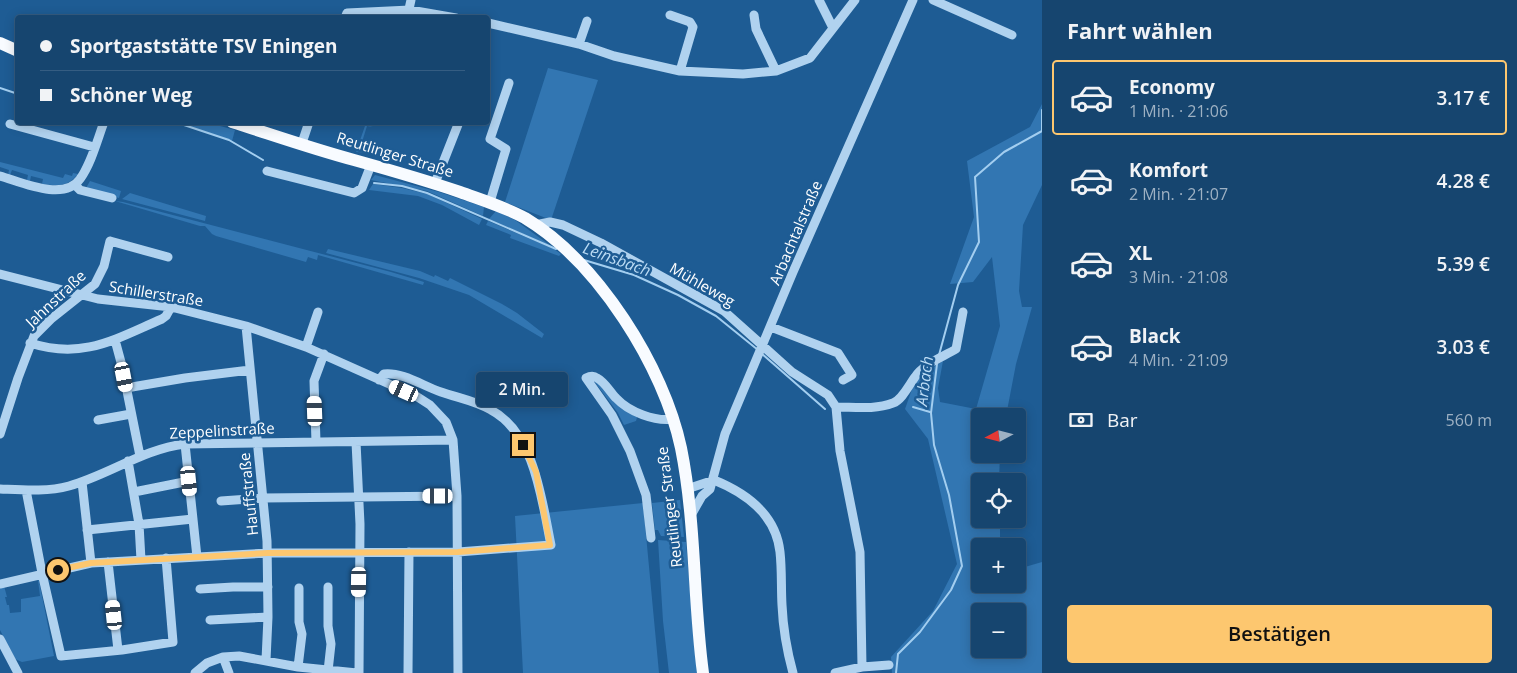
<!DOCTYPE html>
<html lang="de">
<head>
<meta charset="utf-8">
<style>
	:root { --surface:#16456f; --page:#1f4c74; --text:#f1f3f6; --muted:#9eb1c3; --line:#355d82; --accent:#fdc76f }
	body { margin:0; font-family:"Open Sans",sans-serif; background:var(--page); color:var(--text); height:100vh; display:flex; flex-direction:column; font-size:19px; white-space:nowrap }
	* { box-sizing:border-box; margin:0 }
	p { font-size:16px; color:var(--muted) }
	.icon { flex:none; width:28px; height:28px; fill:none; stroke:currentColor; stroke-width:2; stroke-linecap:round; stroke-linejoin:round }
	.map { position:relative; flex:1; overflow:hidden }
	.side { display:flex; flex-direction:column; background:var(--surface); width:475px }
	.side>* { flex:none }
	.top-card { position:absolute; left:15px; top:15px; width:475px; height:110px; border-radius:5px; box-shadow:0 2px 12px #0003,0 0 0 1px var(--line); display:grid; align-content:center; height:110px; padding:0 25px; background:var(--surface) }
	.needle { width:32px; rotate:263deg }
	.controls { position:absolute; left:971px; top:408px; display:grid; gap:10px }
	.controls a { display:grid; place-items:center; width:55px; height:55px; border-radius:5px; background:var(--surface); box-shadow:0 2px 12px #0003,0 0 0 1px var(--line); font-size:25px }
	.end { position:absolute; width:22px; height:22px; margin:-11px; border:6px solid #fdc76f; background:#111; box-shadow:0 0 0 2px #111 }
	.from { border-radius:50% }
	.bubble { position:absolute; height:35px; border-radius:5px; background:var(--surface); box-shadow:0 2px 12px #0003,0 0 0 1px var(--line); font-size:16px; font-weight:600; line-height:35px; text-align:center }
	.car { position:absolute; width:15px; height:30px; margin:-15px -8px; border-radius:6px; box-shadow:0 0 4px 1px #0007; background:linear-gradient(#fff 24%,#345 0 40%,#fff 0 76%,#345 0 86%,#fff 0) }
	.top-card b { display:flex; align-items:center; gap:18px; height:48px; font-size:19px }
	.top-card b+b { border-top:1px solid var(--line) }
	.top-card i { width:12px; height:12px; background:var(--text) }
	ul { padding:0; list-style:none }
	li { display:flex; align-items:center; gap:15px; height:75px; margin:0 10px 8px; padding:0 15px; border:2px solid transparent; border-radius:5px }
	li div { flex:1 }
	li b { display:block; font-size:19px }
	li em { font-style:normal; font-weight:600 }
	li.selected { border-color:var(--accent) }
	li>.icon { width:45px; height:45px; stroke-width:1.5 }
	h2 { padding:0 25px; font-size:22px; line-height:60px }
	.pay { display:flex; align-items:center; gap:12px; height:55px; padding:0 25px; font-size:19px }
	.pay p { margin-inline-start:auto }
	.button { display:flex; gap:10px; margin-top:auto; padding:10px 25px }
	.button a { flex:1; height:58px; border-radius:5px; background:var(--accent); color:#111; font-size:20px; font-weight:600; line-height:58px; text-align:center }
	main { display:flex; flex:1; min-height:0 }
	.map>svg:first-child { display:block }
	.green { fill:#3276b2; fill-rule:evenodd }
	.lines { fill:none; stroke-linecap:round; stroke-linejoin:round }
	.stream { stroke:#a3cef0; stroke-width:2 }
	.minor { stroke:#b0d2ef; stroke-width:9 }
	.major { stroke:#f8fbff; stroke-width:12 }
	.route { stroke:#fdc76f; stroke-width:6 }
	.labels { text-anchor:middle; stroke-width:5; stroke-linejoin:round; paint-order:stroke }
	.street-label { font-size:15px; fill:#fff; stroke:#1e5c94 }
	.water-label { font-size:16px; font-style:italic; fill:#bcdcf5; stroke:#1e5c94 }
</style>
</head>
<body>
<main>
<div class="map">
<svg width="1042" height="673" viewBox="0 0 1042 673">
	<rect width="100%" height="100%" fill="#1e5c94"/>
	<path class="green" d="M 548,68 L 598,80 L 551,220 L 505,202 Z
		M 1042,104 L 1042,185 L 1023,225 L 1019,291 L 1022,307 L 1032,307 L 1016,364 L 1006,416 L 980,416 L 980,454 L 1000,454 L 999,481 L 980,481 L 980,519 L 1000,519 L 1000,546 L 980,546 L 980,584 L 1018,584 L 1018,569 L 1042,562 L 1042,673 L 892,673 L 891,657 L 933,611 L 957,564 L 928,439 L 905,409 L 916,378 L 943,361 L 938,388 L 940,402 L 976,409 L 1000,326 L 992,257 L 973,282 L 950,284 L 974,217 L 967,161 L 1030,127 ZM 980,611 L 1018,611 L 1018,649 L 980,649 Z
		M 368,122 L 367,125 L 373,127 L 367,126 L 362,142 L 366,144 L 365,149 L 394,158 L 396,153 L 394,160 L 373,153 L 356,152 L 366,123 Z
		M 178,123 L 209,123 L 235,130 L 232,141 Z
		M 0,162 L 63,178 L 65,174 L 72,176 L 73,173 L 78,174 C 68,187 57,186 42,184 L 43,179 L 31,176 L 30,181 L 27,180 L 28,175 L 12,170 L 10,175 L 8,175 L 9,170 L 0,167 Z
		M 375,175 L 439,192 L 484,207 L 483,216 L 427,191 L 371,180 Z
		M 90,181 L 121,191 L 119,198 L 86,188 Z
		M 373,184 L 402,188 L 427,194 L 482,219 L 479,225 L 442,205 L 418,196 L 369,190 Z
		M 130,193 L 206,216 L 205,221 L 122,199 Z
		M 115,201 L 123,202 L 391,272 L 424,282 L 423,285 L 318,255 L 317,260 L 308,257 L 306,262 L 216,236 L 212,234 L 205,226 L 200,226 Z
		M 496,211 L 515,220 L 551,246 L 489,219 Z
		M 488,221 L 554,249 L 561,254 L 559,256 L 510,238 L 511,235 L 486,225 Z
		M 328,249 L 420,271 L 434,277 L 435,275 L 448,281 L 450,278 L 502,304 L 517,313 L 544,334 L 542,338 L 469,295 L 419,278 L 326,253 Z
		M 596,380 L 638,414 L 636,421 L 624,425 L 618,413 L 594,381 Z
		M 680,500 L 684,537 L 661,536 L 658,530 L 655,530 L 652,503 Z
		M 643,503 L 659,673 L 523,673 L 515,516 Z
		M 658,540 L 686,542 L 697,673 L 669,673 L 663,621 Z
		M 38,580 L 39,581 L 54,656 L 22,662 L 15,659 L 0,630 L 0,587 L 4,586 L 7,597 L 5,597 L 7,605 L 9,605 L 10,613 L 21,612 L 21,599 L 40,596 Z"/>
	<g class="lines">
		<path class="stream" d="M 0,88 L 18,94
			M 175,122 L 229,140 L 263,160
			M 374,183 L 402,186 L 427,193 L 556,249
			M 584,260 L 634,275 L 678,295 L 716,316 L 758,350
			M 761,353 L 825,409
			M 939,355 L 958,285 L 979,242 L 975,177 L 1004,152 L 1042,131 L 1042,110
			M 913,407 L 930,412
			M 896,673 L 898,654 L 920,632 L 951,590 L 962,566 L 949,495 L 934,445 L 931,413 L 937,364"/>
		<path class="minor" d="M 819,0 L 833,28
			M 933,0 L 1012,35
			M 670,15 L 690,22 L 693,27 L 680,71
			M 754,15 L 756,29 L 776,71
			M 345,18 L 347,13 L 410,10 L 456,18
			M 407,18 L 411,0
			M 488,23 L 579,44 L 614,56 L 680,71 L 743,74 L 776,71 L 810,58 L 855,0
			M 579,44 L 587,21
			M 10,124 L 94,147
			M 302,143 L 309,122
			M 267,171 L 354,193 L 362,188 L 371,165
			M 0,176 C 21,182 64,202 80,179 C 91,164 97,141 104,122
			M 435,183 L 459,122
			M 75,185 L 80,190 L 112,198
			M 490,202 L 506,149 L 490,139 L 509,83
			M 535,225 L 550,222 L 563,225 L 601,243 L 724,311 L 792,372 L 828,395 L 836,407 L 840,451 L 860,552 L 862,667
			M 0,274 L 98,299 L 171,307 L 246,326 L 306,347 L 416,396 L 430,405 L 446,422 L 453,440 L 457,496 L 458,673
			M 246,326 L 267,541 L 268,617 L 266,660
			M 771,327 L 838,353 L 852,375 L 843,380
			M 115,340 L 122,366 L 140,456
			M 30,343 C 83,360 115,339 162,319 L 166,316 L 171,307
			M 306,347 L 318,312
			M 126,388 L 185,378 L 250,370
			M 836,407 C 854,407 875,410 893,403 C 902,400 909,385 915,377 C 923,364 943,357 956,349 L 963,312
			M 98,420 L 131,414
			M 0,434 L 18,378 L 34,336 L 51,319 L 95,284 L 104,266 L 110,241 L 168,257
			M 316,442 L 314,381 L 324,354
			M 356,442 L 360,524 L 359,673
			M 185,444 L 197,557
			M 128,461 L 139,524 L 141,560
			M 714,480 C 746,493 776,515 780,552 C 782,570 781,588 782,605 C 783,628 787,651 793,673
			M 82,482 L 91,563
			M 0,489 C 23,490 47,492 69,486 C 109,475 143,449 185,444 L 453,440
			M 687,489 L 714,480
			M 26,490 L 42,573 L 61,656 L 122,650 L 173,642 L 166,558
			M 134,492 L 189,481
			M 221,501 L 263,498 L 457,496
			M 690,517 L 702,496 L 710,489 L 725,434 L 793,272 L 913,0
			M 87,530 L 193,519
			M 651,538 L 646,495 L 630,451 L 612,415 L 586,378 C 590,376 593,375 597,378 C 605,382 610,392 616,398 C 629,412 655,422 674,419
			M 108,562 L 118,650
			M 0,584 L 91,563 L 268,553 L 458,552 L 551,545 C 542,502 535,433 491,410 C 476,401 458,398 441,392 C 423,386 403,372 384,374 L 379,380
			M 200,589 L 233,587 L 268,587
			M 210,620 L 268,617
			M 0,639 L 18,673
			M 223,657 L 229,673
			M 298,667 L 302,634 L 299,622 L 299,588
			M 328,671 L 331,644 L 328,626 L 328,587
			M 195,673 L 207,663 L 223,657 L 239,656 L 298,667 L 357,673
			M 408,673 L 409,552
			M 835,673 L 862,667 L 889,665"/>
		<path class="major" d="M 0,43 L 18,51
			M 232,122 C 273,135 313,149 354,160 C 390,170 425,180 460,192 C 482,200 505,207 525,218 C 598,262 664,367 681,448 C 696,522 693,599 703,673"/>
	</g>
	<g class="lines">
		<path class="route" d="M 58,570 L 91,563 L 268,553 L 458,552 L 550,545 L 536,472 L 523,445"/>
	</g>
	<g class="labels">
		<g class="street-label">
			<text transform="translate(395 155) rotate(17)" y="5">Reutlinger Straße</text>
			<text transform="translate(796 233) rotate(-67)" y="5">Arbachtalstraße</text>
			<text transform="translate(702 285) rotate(30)" y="5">Mühleweg</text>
			<text transform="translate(156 294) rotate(9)" y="5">Schillerstraße</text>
			<text transform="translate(56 299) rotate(-43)" y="5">Jahnstraße</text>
			<text transform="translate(222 431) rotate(-3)" y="5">Zeppelinstraße</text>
			<text transform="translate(249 494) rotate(-96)" y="5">Hauffstraße</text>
			<text transform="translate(670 507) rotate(-97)" y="5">Reutlinger Straße</text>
		</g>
		<g class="water-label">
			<text transform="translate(617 259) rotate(20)" y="6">Leinsbach</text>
			<text transform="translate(924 381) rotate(-83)" y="6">Arbach</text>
		</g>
	</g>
</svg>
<div class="controls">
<a><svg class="needle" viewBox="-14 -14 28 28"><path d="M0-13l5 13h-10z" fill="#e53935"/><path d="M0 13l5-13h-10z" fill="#9eb1c3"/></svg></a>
<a><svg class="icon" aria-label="locate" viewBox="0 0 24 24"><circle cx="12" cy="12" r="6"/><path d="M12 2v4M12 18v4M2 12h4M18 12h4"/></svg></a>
<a>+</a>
<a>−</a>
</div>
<i class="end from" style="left:58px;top:570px"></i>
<i class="end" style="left:523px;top:445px"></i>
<div class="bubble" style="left:476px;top:372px;width:92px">2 Min.</div>
<i class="car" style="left:124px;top:377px;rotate:169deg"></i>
<i class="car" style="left:404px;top:391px;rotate:294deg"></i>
<i class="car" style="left:315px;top:411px;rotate:358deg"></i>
<i class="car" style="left:189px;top:481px;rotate:174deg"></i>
<i class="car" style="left:438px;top:496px;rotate:270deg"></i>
<i class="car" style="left:359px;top:582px;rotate:181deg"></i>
<i class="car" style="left:114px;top:615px;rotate:354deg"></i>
<div class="top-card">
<b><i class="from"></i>Sportgaststätte TSV Eningen</b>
<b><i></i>Schöner Weg</b>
</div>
</div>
<section class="side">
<h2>Fahrt wählen</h2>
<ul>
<li class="selected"><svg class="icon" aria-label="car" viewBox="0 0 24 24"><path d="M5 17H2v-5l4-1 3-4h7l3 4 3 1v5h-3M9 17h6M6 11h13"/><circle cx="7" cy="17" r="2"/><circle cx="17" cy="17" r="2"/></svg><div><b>Economy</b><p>1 Min. · 21:06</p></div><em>3.17 €</em></li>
<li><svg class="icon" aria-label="car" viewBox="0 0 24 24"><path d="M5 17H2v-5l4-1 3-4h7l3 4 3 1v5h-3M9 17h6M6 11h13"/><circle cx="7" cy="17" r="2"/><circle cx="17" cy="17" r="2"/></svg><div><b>Komfort</b><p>2 Min. · 21:07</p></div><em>4.28 €</em></li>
<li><svg class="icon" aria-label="car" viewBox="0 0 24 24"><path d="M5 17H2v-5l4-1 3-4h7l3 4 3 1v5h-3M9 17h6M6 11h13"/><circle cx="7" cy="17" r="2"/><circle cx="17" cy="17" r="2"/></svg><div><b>XL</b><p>3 Min. · 21:08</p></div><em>5.39 €</em></li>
<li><svg class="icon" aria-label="car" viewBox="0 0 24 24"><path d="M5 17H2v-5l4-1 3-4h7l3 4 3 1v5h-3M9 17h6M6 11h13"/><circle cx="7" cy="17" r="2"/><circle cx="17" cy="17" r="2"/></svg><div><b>Black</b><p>4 Min. · 21:09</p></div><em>3.03 €</em></li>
</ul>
<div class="pay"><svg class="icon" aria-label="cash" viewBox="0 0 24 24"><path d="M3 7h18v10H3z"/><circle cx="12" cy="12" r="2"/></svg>Bar<p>560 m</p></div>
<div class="button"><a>Bestätigen</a></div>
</section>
</main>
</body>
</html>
